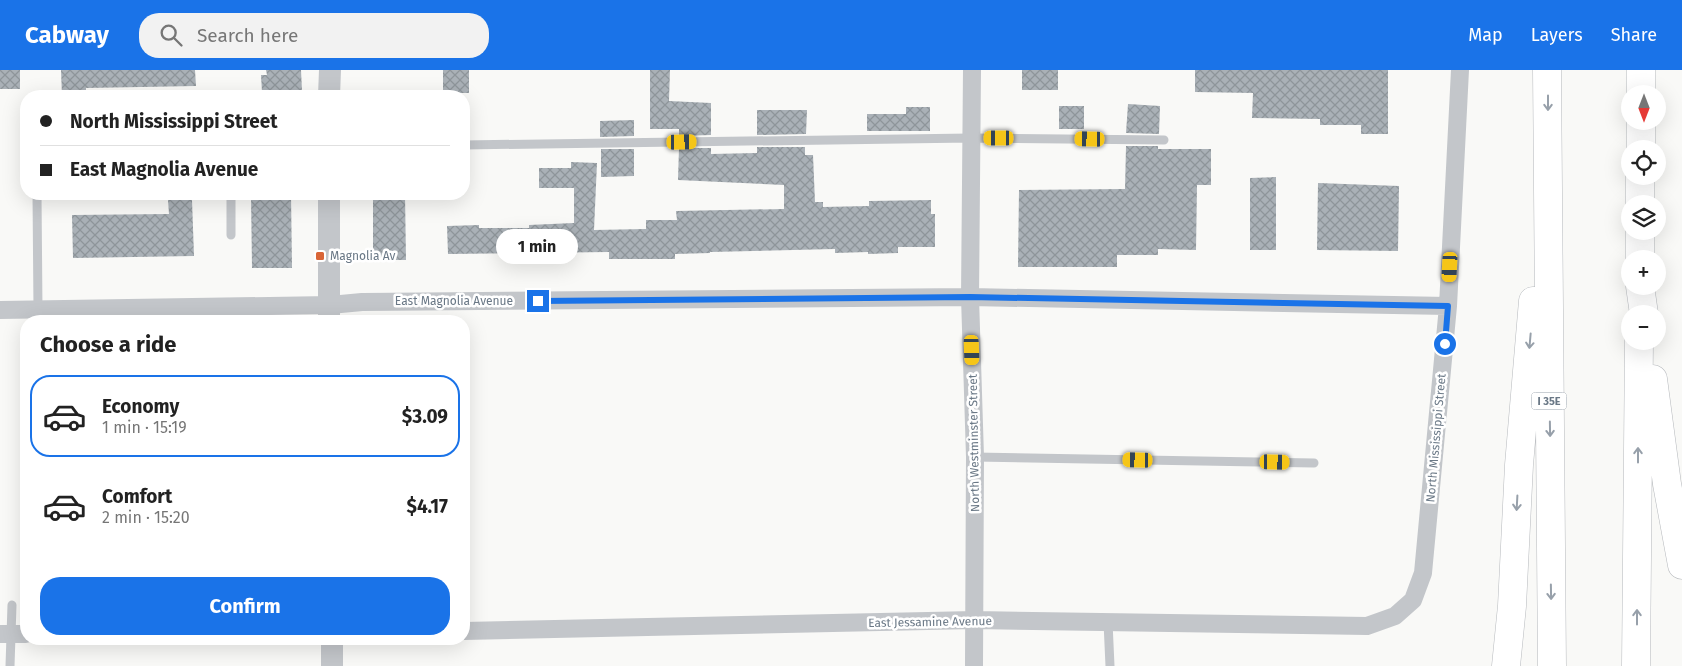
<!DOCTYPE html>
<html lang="en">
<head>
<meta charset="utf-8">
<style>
	:root { --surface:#fff; --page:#f2f2f2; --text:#222; --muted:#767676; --line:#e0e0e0; --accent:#1a73e8 }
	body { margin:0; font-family:"Fira Sans",sans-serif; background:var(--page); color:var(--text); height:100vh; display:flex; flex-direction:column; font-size:19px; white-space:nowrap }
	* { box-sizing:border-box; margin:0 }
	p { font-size:16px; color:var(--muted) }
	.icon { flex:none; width:28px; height:28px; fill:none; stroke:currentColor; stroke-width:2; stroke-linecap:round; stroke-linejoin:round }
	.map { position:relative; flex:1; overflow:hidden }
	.sheet { position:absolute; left:20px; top:245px; width:450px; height:330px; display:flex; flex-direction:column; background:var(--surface); border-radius:20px; box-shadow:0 5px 20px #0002 }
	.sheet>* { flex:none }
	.hud { position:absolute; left:20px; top:20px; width:450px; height:110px; border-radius:20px; box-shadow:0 5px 20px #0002; display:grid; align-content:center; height:110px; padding:0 20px; background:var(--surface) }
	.needle { width:32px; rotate:180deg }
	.buttons { position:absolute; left:1621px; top:15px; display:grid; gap:10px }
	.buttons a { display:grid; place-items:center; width:45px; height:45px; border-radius:50%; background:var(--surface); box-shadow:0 5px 20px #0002; font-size:25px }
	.end { position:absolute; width:22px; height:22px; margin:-11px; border:6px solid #1a73e8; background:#fff; box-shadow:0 0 0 2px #fff }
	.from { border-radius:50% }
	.bubble { position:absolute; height:35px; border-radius:18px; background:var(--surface); box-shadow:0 5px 20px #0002; font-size:16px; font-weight:700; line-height:35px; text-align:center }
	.car { position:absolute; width:15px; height:30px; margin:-15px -8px; border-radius:6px; box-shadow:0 0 4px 1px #0007; background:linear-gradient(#f5c518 24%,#345 0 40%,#f5c518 0 76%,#345 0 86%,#f5c518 0) }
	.hud b { display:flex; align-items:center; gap:18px; height:48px; font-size:19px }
	.hud b+b { border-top:1px solid var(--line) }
	.hud i { width:12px; height:12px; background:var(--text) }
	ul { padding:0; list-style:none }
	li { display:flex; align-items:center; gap:15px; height:82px; margin:0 10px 8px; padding:0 10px; border:2px solid transparent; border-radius:20px }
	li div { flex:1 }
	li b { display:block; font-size:19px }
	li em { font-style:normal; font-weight:700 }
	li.current { border-color:var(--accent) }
	li>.icon { width:45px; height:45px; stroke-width:1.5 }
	h2 { padding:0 20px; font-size:22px; line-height:60px }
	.action { display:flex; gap:10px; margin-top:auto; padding:10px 20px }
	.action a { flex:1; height:58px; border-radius:20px; background:var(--accent); color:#fff; font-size:20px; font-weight:700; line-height:58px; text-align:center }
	header { display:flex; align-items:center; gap:30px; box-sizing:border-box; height:70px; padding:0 25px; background:var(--accent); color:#fff }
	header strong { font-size:24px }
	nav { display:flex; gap:28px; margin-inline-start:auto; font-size:18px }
	.search { width:350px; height:45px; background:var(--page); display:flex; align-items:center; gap:12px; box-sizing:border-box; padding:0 18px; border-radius:20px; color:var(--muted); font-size:19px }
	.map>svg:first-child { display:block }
	.building { fill:url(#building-cross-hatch) }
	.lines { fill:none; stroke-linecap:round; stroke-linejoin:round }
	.motorway-casing { stroke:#b6b9bd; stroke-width:29 }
	.service { stroke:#c3c6ca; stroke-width:9 }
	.minor { stroke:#c3c6ca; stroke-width:18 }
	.tertiary { stroke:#c3c6ca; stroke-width:22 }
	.motorway { stroke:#fff; stroke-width:28 }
	.oneway { stroke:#97a0aa }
	.route { stroke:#1a73e8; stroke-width:6 }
	.poi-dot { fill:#d96537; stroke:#fff; stroke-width:2 }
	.labels { text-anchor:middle; stroke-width:5; stroke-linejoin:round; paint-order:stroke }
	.shield { fill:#fff; stroke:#97a0aa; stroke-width:1 }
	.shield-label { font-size:11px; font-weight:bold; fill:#6a7886 }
	.poi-label { font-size:12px; fill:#6a7886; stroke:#fff; text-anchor:start }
	.street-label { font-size:12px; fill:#6a7886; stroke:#fff }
</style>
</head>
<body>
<header>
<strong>Cabway</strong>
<div class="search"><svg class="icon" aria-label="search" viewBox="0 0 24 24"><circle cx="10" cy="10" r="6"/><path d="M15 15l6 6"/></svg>Search here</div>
<nav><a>Map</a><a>Layers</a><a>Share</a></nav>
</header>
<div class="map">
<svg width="1682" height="596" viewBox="0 0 1682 596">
	<defs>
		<pattern id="building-cross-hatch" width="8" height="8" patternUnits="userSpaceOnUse" patternTransform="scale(1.25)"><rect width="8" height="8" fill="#aab1b7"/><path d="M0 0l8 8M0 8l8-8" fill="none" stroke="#8e959a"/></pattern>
	</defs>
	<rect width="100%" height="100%" fill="#f9f9f7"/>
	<path class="building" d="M 0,0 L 20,0 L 20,19 L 0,19 Z
		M 61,0 L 195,0 L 196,16 L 86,18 L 86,26 L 62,26 Z
		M 266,0 L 301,0 L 302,21 L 262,22 L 261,5 L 267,5 Z
		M 443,0 L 469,0 L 469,23 L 443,23 Z
		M 650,0 L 670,0 L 669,31 L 711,33 L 711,65 L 679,66 L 679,59 L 650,59 Z
		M 1022,0 L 1058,0 L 1058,20 L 1022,20 Z
		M 1195,0 L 1388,0 L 1388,64 L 1361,64 L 1361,55 L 1320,55 L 1320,49 L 1252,48 L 1253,23 L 1195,22 Z
		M 1128,34 L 1160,36 L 1159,64 L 1126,63 Z
		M 1059,36 L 1084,36 L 1084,59 L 1059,59 Z
		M 906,37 L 930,37 L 930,61 L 867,61 L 867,44 L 906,44 Z
		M 757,40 L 807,40 L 806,64 L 757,65 Z
		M 634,50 L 634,66 L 600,67 L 600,51 Z
		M 1126,76 L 1158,76 L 1158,79 L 1211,79 L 1211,115 L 1197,115 L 1196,180 L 1158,179 L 1158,185 L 1117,185 L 1117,197 L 1018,197 L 1019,120 L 1125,119 Z
		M 757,77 L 805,77 L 805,85 L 813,85 L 815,132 L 823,132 L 823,137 L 869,136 L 869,131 L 931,130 L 931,144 L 935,144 L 935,177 L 898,177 L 898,183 L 868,184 L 868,182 L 835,183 L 835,179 L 710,182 L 710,183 L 675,184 L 675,189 L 609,189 L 609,182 L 448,184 L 447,156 L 479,155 L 479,158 L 529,158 L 529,155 L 574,153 L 574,118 L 539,118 L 539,98 L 571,98 L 571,92 L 597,93 L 594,160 L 646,159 L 646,150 L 677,150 L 676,141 L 784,139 L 784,115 L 678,110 L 679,78 L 711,78 L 711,84 L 757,83 Z
		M 601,79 L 634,79 L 634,106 L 601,107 Z
		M 1276,107 L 1276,180 L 1250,180 L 1250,108 Z
		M 1318,113 L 1399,116 L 1398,181 L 1317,180 Z
		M 251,124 L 291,124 L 292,198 L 252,198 Z
		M 373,124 L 405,124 L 406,190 L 373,190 Z
		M 168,130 L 192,130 L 194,186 L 73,188 L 72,145 L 169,144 Z"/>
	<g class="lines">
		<defs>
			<path id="motorway" d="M 1547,0 L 1552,596
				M 1641,24 L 1641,0
				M 1641,79 L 1641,51
				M 1640,134 L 1640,106
				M 1640,189 L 1640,161
				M 1640,216 L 1644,244
				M 1653,309 L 1667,414 L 1682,495
				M 1506,596 L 1512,536 L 1519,395 L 1533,231
				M 1636,596 L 1639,271"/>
		</defs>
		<use href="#motorway" class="motorway-casing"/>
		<path class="service" d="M 464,75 L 970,68 L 1164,70
			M 37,124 L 38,240
			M 231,165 L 231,124
			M 975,387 L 1314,393
			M 1108,552 L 1110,596
			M 10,596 L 12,535"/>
		<path class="minor" d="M 972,0 L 970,227 L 975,387 L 974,596
			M 0,240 L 330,235 L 362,232 L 970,227 L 1448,236
			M 464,561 L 975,550 L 1367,556 L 1395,546 L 1413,530 L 1423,503 L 1448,236 L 1460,0
			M 0,564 L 26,564"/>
		<path class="tertiary" d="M 329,26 L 330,0
			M 329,124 L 329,251
			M 332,569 L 332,596"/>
		<use href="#motorway" class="motorway"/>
	</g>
	<defs><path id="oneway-shaft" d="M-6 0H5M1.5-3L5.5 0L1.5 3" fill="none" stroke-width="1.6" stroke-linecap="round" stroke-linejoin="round" transform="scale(1.25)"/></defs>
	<g class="oneway">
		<use href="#oneway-shaft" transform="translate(1548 33) rotate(90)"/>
		<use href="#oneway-shaft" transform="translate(1530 271) rotate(95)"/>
		<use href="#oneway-shaft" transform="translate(1550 359) rotate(89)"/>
		<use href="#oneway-shaft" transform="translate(1638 385) rotate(-90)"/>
		<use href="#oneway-shaft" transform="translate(1517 433) rotate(93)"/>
		<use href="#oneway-shaft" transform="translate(1551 522) rotate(89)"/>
		<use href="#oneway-shaft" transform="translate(1637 547) rotate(-90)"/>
	</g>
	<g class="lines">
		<path class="route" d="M 538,231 L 970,227 L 1448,236 L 1445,274"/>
	</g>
	<rect class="poi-dot" x="315" y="181" width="10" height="10" rx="2.5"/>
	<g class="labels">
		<rect class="shield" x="1531.5" y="322.5" width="35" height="17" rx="4"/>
		<g class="shield-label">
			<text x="1549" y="335">I 35E</text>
		</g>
		<g class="poi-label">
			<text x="330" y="190">Magnolia Av</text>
		</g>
		<g class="street-label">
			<text x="454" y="235">East Magnolia Avenue</text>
			<text transform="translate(1436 368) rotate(-85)" y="4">North Mississippi Street</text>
			<text transform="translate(974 373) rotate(-91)" y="4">North Westminster Street</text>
			<text transform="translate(930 552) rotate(-1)" y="4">East Jessamine Avenue</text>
		</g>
	</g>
</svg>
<div class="buttons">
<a><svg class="needle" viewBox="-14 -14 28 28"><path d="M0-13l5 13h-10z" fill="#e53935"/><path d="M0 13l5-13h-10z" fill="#767676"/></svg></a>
<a><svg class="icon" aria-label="locate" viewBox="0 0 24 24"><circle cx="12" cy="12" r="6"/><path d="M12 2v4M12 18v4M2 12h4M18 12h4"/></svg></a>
<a><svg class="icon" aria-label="layers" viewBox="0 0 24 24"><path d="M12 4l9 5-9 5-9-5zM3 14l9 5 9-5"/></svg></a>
<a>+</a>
<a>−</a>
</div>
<i class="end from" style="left:1445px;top:274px"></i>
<i class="end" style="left:538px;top:231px"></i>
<div class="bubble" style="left:496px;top:159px;width:82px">1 min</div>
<i class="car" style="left:999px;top:68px;rotate:270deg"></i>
<i class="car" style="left:1090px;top:69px;rotate:271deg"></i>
<i class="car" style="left:682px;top:72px;rotate:89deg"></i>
<i class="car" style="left:1450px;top:197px;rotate:183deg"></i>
<i class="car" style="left:972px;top:280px;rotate:178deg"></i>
<i class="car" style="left:1138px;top:390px;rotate:271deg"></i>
<i class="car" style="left:1275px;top:392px;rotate:91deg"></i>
<div class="hud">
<b><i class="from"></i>North Mississippi Street</b>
<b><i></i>East Magnolia Avenue</b>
</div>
<section class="sheet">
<h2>Choose a ride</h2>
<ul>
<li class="current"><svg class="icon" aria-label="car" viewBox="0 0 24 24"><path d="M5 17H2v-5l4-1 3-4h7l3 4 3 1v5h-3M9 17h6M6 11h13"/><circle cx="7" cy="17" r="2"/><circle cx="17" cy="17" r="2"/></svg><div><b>Economy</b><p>1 min · 15:19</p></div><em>$3.09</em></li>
<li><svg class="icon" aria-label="car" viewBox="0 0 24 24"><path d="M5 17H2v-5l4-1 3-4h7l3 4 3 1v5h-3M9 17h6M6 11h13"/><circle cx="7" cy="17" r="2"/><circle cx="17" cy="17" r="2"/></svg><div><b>Comfort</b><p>2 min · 15:20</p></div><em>$4.17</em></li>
</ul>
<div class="action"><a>Confirm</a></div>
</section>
</div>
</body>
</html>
